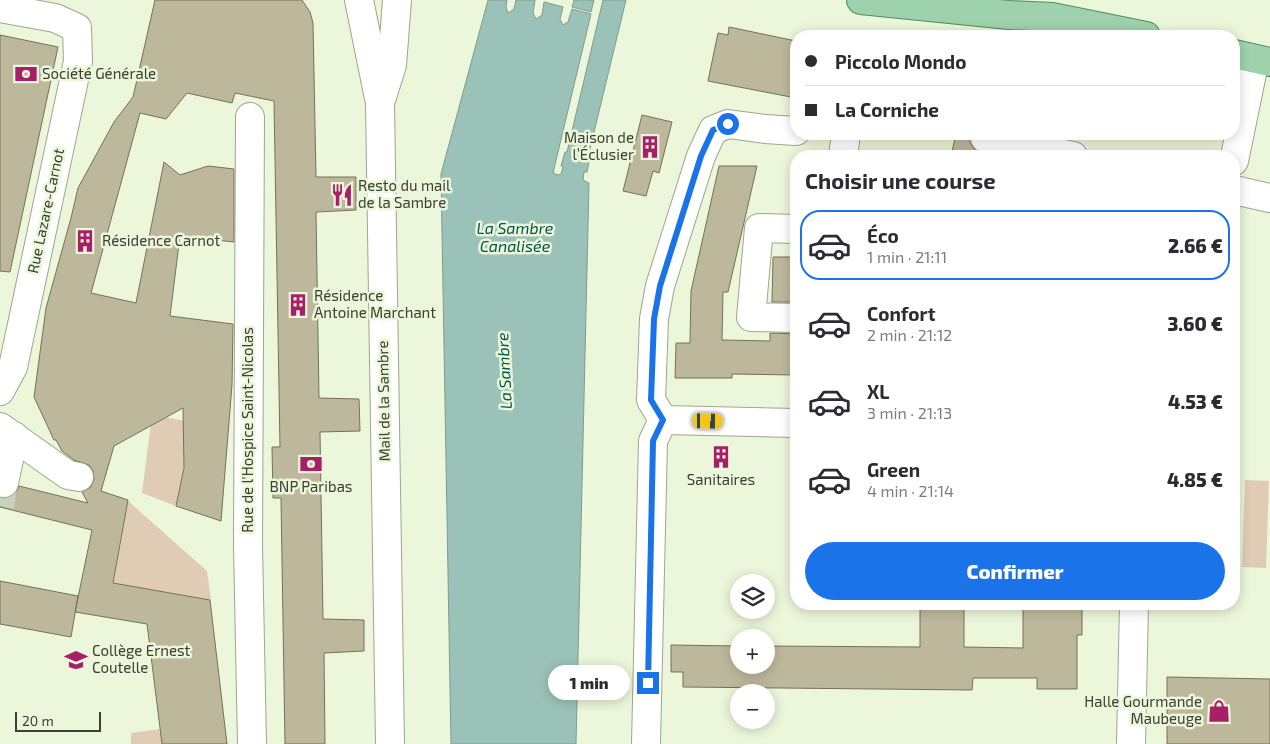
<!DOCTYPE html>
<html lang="fr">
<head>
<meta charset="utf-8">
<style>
	:root { --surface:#fff; --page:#f2f2f3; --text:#2b2b33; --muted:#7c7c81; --line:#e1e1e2; --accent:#1a73e8 }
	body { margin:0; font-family:"Exo 2",sans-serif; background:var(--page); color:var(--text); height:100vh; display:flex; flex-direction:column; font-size:19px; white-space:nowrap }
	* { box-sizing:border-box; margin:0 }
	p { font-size:16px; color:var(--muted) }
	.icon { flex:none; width:28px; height:28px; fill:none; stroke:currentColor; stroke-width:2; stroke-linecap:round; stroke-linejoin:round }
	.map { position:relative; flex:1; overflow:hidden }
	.side { position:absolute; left:790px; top:150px; width:450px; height:460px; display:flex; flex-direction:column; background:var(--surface); border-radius:20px; box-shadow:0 2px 12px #0003 }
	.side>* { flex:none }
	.banner { position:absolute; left:790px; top:30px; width:450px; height:110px; border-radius:20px; box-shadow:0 2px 12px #0003; display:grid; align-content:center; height:110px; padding:0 15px; background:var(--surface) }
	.controls { position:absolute; left:730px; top:574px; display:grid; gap:10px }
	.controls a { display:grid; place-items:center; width:45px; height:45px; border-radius:50%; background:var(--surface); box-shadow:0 2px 12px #0003; font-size:25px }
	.scale { position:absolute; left:15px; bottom:12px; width:86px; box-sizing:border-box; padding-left:5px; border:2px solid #3b3f34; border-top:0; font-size:14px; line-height:18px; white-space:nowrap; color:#3b3f34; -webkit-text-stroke:4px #ebf6da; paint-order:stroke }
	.end { position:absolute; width:22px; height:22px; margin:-11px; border:6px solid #1a73e8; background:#fff; box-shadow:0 0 0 2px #fff }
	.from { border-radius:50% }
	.bubble { position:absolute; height:35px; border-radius:18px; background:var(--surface); box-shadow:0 2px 12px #0003; font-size:16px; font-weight:800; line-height:35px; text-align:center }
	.car { position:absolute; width:15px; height:30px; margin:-15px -8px; border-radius:6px; box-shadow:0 0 4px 1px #0007; background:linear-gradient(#f5c518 24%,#345 0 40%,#f5c518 0 76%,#345 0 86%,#f5c518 0) }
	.banner b { display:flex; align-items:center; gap:18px; height:48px; font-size:19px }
	.banner b+b { border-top:1px solid var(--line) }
	.banner i { width:12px; height:12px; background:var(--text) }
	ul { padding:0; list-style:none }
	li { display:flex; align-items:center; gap:15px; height:70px; margin:0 10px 8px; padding:0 5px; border:2px solid transparent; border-radius:20px }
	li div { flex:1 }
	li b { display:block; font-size:19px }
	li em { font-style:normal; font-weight:800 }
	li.current { border-color:var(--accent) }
	li>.icon { width:45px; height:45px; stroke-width:1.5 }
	h2 { padding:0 15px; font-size:22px; line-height:60px }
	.button { display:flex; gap:10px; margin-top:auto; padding:10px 15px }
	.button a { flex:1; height:58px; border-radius:30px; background:var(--accent); color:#fff; font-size:20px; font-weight:800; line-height:58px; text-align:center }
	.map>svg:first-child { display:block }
	.green { fill:#e0ccb5 }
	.water { fill:#9bc2b8; stroke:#7e9b90 }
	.building { fill:#bdb89c; stroke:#757157 }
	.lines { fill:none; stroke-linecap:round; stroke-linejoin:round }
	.minor-tunnel { stroke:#c8d1b9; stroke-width:28; stroke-dasharray:28 14; stroke-linecap:butt }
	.minor-casing { stroke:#9ca78d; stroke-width:30 }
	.major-casing { stroke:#528b60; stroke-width:30 }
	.minor { stroke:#fff; stroke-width:28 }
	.major { stroke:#9ed2ad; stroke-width:28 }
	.route { stroke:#1a73e8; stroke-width:6 }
	.labels { text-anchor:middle; stroke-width:5; stroke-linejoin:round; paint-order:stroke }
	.poi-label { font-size:15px; fill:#3b3f34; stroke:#ebf6da; text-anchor:start }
	.street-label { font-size:15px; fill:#3b3f34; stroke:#ebf6da }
	.water-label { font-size:16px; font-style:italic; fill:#04584b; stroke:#ebf6da }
</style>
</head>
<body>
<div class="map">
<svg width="1270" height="744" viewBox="0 0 1270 744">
	<rect width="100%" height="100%" fill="#ebf6da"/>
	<path class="green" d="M 152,415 L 186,421 L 184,466 L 176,506 L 142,493 Z
		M 1245,480 L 1269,481 L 1266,568 L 1242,567 Z
		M 128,501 L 207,571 L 211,600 L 117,584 L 113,586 Z
		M 160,729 L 162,744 L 131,744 L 131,733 Z"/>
	<path class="water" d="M 488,0 L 507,0 L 506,7 L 508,13 L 514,9 L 516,0 L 535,0 L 533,13 L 536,19 L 542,15 L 544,2 L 563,7 L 560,19 L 563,25 L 568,22 L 572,9 L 591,14 L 553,173 L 558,175 L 561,174 L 563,167 L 561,166 L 565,152 L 567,152 L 603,0 L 626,0 L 588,157 L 590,157 L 587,172 L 584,172 L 583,180 L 589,183 L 576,744 L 451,744 L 441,174 Z
		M 574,0 L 594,0 L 591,12 L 572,7 Z"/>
	<path class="building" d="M 155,0 L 302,0 L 310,12 L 313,23 L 316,177 L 356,177 L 356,210 L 316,212 L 319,398 L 359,399 L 360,431 L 320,432 L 323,619 L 364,620 L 364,651 L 324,653 L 325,744 L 285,744 L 281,498 L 273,498 L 272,447 L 280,447 L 274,101 L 235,93 L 232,103 L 187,93 L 166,119 L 140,113 L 91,293 L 136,303 L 164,162 L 180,175 L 208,166 L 234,169 L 234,242 L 180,236 L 170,316 L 233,324 L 232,385 L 221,521 L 176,506 L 184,468 L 183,408 L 114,446 L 101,491 L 128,500 L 113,583 L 210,600 L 227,744 L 162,744 L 147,624 L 75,612 L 92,530 L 0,507 L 0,498 L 9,498 L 16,493 L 19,486 L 88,503 L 82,492 L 91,487 L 94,479 L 93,471 L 89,465 L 74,460 L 62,451 L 56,440 L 54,440 L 34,397 L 46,308 L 71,218 L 78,188 L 114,122 L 133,97 Z
		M 729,27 L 796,41 L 796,98 L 708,81 L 718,33 L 728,35 Z
		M 0,35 L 58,47 L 10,272 L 0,271 Z
		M 642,115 L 672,122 L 659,173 L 653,171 L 646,196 L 623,191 Z
		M 956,134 L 970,134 L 970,143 L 974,149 L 981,153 L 980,156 L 951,156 Z
		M 719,166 L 757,166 L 728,292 L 723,292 L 722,340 L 770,341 L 770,333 L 796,334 L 796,375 L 732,374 L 732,378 L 675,378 L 676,343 L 690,343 L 691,291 Z
		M 773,257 L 796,257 L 796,302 L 772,302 Z
		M 0,581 L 78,596 L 71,637 L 0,624 Z
		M 920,604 L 964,604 L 964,647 L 1023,648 L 1023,604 L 1082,604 L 1082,635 L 1077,635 L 1077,689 L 1037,689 L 1037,678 L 973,678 L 972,690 L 683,687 L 683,672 L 671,672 L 671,645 L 739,646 L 739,665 L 766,665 L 766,646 L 920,647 Z
		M 1167,677 L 1270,679 L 1270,744 L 1167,744 Z"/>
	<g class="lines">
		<path class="minor-tunnel" d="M 0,506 L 4,483"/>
		<defs>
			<path id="minor" d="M 359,0 L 380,103 L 390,744
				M 0,8 L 55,18 L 77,28 L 78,61 L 13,367 L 0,391
				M 381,100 L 392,65 L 397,0
				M 250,117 L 248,545 L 252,744
				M 985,138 L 1073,156
				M 843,156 L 846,134
				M 1234,161 L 1255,59
				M 1234,190 L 1270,198
				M 796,229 L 759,228 L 751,317 L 796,318
				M 663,420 L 796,423
				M 0,427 L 68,475 L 79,477
				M 4,483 L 14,436
				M 646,744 L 653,441 L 663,420 L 651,400 L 654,319 L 660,286 L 701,156 L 713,130 L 728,124 L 765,129 L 796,131
				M 1131,744 L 1134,604"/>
			<path id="major" d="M 861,0 L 1009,15 L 1052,17 L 1146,36
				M 1234,54 L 1270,62"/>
		</defs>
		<use href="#minor" class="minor-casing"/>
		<use href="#major" class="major-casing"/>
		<use href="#minor" class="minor"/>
		<use href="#major" class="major"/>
	</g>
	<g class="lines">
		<path class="route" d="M 648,683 L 653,441 L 663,420 L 651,400 L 654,319 L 660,286 L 701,156 L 713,130 L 728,124"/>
	</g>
	<defs>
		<symbol id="bank-bare" viewBox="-9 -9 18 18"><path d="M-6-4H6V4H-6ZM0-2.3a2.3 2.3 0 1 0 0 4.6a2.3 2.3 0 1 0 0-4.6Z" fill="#a61f68" stroke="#ebf6da" stroke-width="2.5" paint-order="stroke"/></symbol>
		<symbol id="building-bare" viewBox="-9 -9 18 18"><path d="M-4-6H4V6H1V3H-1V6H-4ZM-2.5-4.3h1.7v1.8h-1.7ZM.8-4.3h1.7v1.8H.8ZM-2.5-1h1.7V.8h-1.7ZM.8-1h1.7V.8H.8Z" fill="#a61f68" stroke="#ebf6da" stroke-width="2.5" paint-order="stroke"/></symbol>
		<symbol id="restaurant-bare" viewBox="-9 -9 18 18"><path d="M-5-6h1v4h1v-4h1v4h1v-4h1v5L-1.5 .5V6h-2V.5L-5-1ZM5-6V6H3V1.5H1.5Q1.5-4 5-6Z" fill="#a61f68" stroke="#ebf6da" stroke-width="2.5" paint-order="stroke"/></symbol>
		<symbol id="school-bare" viewBox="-9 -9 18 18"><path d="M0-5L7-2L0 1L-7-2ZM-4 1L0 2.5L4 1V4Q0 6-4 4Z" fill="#a61f68" stroke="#ebf6da" stroke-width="2.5" paint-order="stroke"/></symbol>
		<symbol id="shop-bare" viewBox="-9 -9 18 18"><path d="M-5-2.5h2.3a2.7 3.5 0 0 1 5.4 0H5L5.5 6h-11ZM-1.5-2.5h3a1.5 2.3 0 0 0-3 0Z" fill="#a61f68" stroke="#ebf6da" stroke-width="2.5" paint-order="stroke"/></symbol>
	</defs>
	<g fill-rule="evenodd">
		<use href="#bank-bare" x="10" y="58" width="32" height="32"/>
		<use href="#building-bare" x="634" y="131" width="32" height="32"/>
		<use href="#restaurant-bare" x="326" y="179" width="32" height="32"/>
		<use href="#building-bare" x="69" y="225" width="32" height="32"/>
		<use href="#building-bare" x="282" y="289" width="32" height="32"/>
		<use href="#building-bare" x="705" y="441" width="32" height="32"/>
		<use href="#bank-bare" x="295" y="448" width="32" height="32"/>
		<use href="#school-bare" x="60" y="644" width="32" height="32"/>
		<use href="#shop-bare" x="1203" y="695" width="32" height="32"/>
	</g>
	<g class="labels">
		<g class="poi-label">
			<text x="42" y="79">Société Générale</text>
			<text x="634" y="143" text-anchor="end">Maison de<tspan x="634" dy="17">l’Éclusier</tspan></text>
			<text x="358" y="191">Resto du mail<tspan x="358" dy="17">de la Sambre</tspan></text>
			<text x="102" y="246">Résidence Carnot</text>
			<text x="314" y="301">Résidence<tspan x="314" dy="17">Antoine Marchant</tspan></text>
			<text x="721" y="485" text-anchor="middle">Sanitaires</text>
			<text x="311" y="492" text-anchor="middle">BNP Paribas</text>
			<text x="92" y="656">Collège Ernest<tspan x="92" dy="17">Coutelle</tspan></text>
			<text x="1202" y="707" text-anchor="end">Halle Gourmande<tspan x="1202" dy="17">Maubeuge</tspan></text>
		</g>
		<g class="street-label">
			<text transform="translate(46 211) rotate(-78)" y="5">Rue Lazare-Carnot</text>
			<text transform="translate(384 401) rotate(-91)" y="5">Mail de la Sambre</text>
			<text transform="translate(248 430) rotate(-90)" y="5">Rue de l'Hospice Saint-Nicolas</text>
		</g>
		<g class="water-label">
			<text x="515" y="234">La Sambre<tspan x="515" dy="18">Canalisée</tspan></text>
			<text transform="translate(504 371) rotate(-93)" y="6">La Sambre</text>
		</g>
	</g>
</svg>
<div class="controls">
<a><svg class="icon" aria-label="layers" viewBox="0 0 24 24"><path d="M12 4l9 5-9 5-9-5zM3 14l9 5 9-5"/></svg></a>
<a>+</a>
<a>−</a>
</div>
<div class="scale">20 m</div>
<i class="end from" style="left:728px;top:124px"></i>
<i class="end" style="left:648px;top:683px"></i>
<div class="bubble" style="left:548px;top:665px;width:82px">1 min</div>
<i class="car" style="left:708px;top:421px;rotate:91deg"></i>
<div class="banner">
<b><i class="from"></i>Piccolo Mondo</b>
<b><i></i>La Corniche</b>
</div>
<section class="side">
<h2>Choisir une course</h2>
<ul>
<li class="current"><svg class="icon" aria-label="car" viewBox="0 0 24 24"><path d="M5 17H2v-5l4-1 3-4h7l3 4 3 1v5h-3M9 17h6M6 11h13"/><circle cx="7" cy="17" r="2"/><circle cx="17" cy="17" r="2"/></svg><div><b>Éco</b><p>1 min · 21:11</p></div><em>2.66 €</em></li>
<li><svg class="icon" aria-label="car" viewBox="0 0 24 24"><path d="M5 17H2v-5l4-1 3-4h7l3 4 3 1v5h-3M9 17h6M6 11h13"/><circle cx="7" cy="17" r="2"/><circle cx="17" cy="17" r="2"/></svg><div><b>Confort</b><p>2 min · 21:12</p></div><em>3.60 €</em></li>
<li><svg class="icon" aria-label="car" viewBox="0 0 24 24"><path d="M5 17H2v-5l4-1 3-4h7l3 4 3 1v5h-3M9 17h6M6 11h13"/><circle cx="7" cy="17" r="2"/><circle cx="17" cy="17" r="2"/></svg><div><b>XL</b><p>3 min · 21:13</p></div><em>4.53 €</em></li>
<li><svg class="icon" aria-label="car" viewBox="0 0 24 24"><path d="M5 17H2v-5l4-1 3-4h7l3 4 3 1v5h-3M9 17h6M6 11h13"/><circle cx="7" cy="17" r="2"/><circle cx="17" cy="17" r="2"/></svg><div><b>Green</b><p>4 min · 21:14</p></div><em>4.85 €</em></li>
</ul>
<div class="button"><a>Confirmer</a></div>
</section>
</div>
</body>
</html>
